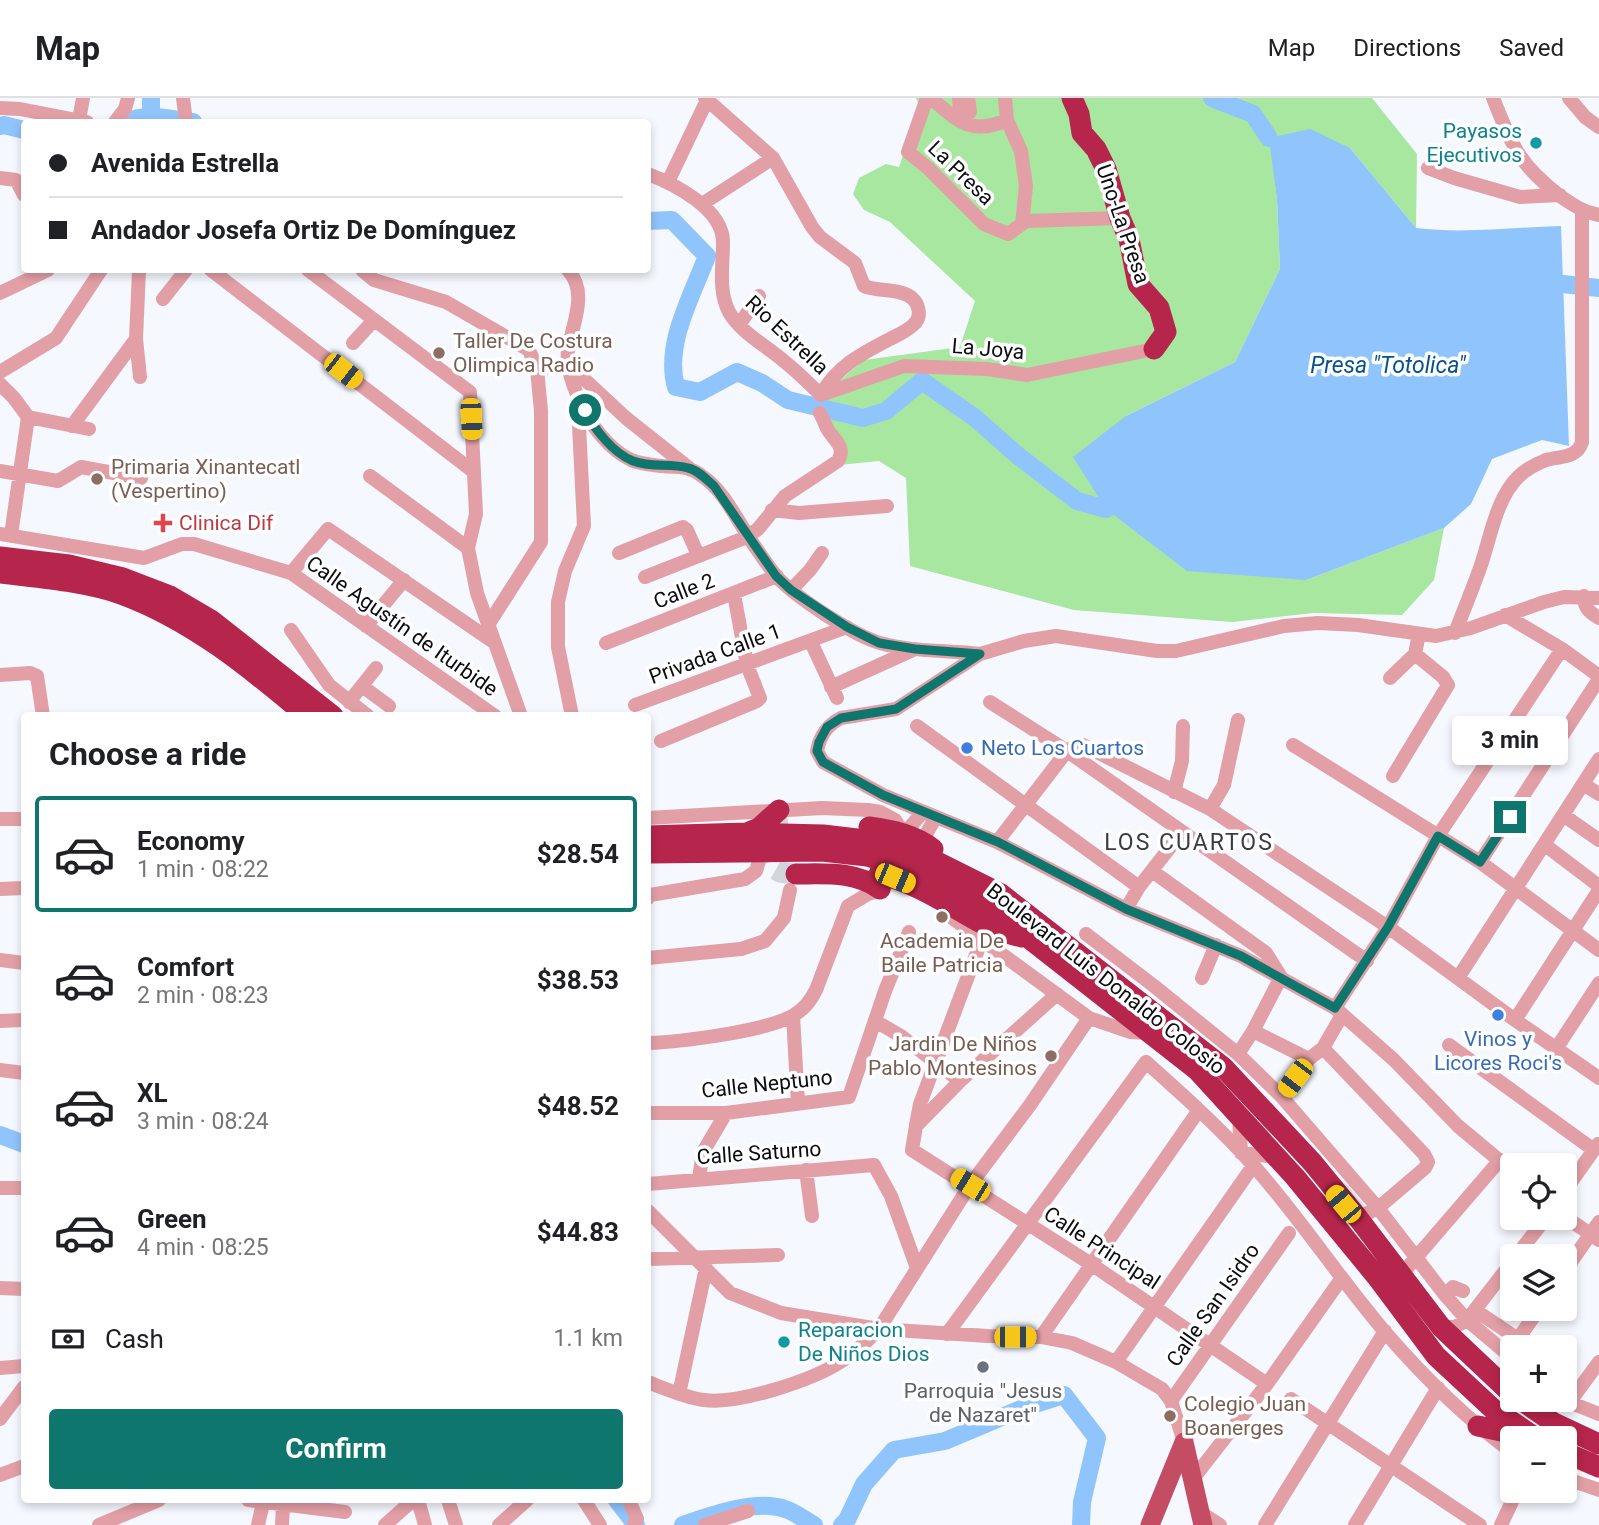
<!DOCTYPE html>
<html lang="en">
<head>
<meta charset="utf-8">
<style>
	:root { --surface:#fff; --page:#f2f2f2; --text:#202124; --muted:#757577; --line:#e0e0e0; --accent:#0f766e }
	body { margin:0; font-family:Roboto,sans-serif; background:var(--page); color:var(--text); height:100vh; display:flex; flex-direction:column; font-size:26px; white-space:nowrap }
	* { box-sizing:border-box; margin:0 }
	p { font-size:23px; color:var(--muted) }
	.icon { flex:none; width:38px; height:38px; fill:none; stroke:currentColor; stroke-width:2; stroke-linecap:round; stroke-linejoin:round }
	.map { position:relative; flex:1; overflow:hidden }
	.details { position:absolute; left:21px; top:614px; width:630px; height:791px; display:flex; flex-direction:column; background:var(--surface); border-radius:7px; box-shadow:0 4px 10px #0003 }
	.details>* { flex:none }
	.top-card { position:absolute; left:21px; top:21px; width:630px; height:154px; border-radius:7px; box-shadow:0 4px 10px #0003; display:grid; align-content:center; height:154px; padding:0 28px; background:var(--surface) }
	.fabs { position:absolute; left:1500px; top:1055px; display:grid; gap:14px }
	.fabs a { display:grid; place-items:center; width:77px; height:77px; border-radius:7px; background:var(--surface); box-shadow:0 4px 10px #0003; font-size:35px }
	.end { position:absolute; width:32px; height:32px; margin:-16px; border:9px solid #0f766e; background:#fff; box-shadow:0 0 0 4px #fff }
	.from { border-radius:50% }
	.bubble { position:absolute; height:49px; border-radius:7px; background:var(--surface); box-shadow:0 4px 10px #0003; font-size:23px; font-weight:700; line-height:49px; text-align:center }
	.car { position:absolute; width:21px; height:42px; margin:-21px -10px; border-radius:9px; box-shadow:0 0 5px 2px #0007; background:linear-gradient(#f5c518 24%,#345 0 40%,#f5c518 0 76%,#345 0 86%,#f5c518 0) }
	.top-card b { display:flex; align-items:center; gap:24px; height:66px; font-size:26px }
	.top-card b+b { border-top:2px solid var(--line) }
	.top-card i { width:18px; height:18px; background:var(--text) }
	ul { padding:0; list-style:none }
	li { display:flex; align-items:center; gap:21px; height:116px; margin:0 14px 10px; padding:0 14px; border:4px solid transparent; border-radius:7px }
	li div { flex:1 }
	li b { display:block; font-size:26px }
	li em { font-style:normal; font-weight:700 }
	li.on { border-color:var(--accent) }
	li>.icon { width:63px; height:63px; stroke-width:1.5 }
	h2 { padding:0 28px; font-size:32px; line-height:84px }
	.pay { display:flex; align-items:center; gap:18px; height:77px; padding:0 28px; font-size:26px }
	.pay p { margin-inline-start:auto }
	.primary-button { display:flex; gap:14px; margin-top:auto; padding:14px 28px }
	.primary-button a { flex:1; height:80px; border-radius:7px; background:var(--accent); color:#fff; font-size:28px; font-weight:700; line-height:80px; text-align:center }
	header { display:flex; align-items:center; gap:42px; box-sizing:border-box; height:98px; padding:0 35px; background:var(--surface); border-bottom:2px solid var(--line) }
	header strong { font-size:33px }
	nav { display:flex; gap:38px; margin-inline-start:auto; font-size:24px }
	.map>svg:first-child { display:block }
	.green { fill:#a7e79f }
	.water { fill:#90c4fc }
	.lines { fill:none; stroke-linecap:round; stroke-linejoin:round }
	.river { stroke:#90c4fc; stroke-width:18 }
	.highway-tunnel { stroke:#d2d5da; stroke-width:21; stroke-dasharray:21 10; stroke-linecap:butt }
	.minor { stroke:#e29fa6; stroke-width:14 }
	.major { stroke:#c44d63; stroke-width:19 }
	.highway { stroke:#b6254b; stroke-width:21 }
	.route { stroke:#0f766e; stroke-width:9 }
	.culture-dot { fill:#0f9aa8; stroke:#fff; stroke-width:2.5 }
	.education-dot { fill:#8d6e63; stroke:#fff; stroke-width:2.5 }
	.health-dot { fill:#e0444e; stroke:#fff; stroke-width:2.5 }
	.shop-dot { fill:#3f7fe0; stroke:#fff; stroke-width:2.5 }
	.worship-dot { fill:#6b7280; stroke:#fff; stroke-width:2.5 }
	.labels { text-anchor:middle; stroke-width:7; stroke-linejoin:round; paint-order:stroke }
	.culture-label { font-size:21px; fill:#0d838f; stroke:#fff; text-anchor:end }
	.street-label { font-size:21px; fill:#0a0c0f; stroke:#fff }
	.education-label { font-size:21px; fill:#785e54; stroke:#fff; text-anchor:start }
	.health-label { font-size:21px; fill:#be3a42; stroke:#fff; text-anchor:start }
	.shop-label { font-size:21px; fill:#366cbe; stroke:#fff; text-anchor:start }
	.worship-label { font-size:21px; fill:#5b616d; stroke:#fff }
	.water-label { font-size:23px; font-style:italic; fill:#08528f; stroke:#fff }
	.neighbourhood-label { font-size:23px; letter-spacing:2px; fill:#393c44; stroke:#fff }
</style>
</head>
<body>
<header>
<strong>Map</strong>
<nav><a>Map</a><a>Directions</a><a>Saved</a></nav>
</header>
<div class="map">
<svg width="1599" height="1427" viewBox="0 0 1599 1427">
	<rect width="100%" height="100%" fill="#f5f8fe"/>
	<path class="green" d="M 916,0 L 1372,0 L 1417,56 L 1416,130 L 1350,50 L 1270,40 L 1277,102 L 1280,171 L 1235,264 L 1126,318 L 1306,482 L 1444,430 L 1434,482 L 1402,517 L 1313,515 L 1232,524 L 1074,512 L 910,468 L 906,380 L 879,363 L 839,367 L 843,347 L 820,322 L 826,294 L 864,262 L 960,249 L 975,203 L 890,124 L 864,112 L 853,96 L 859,80 L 886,66 L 899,69 L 920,10 Z"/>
	<path class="water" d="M 1310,31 L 1350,50 L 1416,130 C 1463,136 1514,129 1561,128 L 1569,348 L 1542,342 L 1492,361 L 1471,406 L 1444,430 L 1306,482 L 1187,473 L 1106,411 L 1073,359 L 1126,318 L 1235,264 L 1280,171 L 1277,102 L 1269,40 Z"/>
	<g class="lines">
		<path class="river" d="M 151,0 L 151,19
			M 1212,0 L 1253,16 L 1269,40
			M 128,24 C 145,13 174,22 193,24
			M 0,28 L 4,27 L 24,32
			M 648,123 L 672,122 L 707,158 C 692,198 664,246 676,289 L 700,294 L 737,274 L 762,285 L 788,302 L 863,320 L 886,313 L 922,283 L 974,319 L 1017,357 L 1077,403 L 1106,411
			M 1563,186 L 1599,190
			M 0,1037 L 24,1046
			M 617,1402 L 636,1427
			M 683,1427 C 711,1417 756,1401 785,1411 C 795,1414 805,1422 814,1427
			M 842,1427 L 847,1422 L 864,1386 L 894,1352 L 945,1343 L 1026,1309 L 1064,1297 L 1097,1340 L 1082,1404 L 1081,1427"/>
		<path class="highway-tunnel" d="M 796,776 L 780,774 L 771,769 C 767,751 765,740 777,726 L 797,724"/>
		<path class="minor" d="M 183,0 L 186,24
			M 705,0 L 773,60 L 812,129 L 820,139 L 855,165 L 864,188 C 878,194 901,190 912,200 C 919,206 921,217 916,224 C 909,233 897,237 888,242 C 861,256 836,269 821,297
			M 927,0 L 908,54 L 928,70 L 984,126 L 1008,136 L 1026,123 L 1120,120
			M 931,0 C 958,23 970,38 1007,22
			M 959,0 L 960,14 L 970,14 L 968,0
			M 1005,0 L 1007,22 L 1021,53 L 1026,88 L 1022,126
			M 1493,0 C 1512,47 1518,66 1560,98 C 1573,107 1583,114 1599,117
			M 1569,0 L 1585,19 L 1599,29
			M 0,10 L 20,11 L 87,24
			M 79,22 L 83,0
			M 115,24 L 125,11 L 128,0
			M 1428,70 L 1454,80 L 1520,99 L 1560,97
			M 648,76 C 674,86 724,111 723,145 C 723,167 718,193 729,214 C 741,235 767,248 785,264 C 798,274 809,286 821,297
			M 0,80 L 16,82 L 24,97
			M 668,84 L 708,0
			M 702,106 L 773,60
			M 139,172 L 136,241 L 140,279
			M 211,172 L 474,374
			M 308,172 L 470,294 L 476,416 L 468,450 L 477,495 L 521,618
			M 362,172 L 374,182 L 446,204 L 529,252 L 537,271 L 541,313 L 541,444 L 488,527
			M 568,172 C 589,195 572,226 568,253 C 566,267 572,285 578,299 C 587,323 608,351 631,362 C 640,366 653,367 662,368 C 679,370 688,367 702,378 C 726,394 739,427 756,450 C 763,460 770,471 778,480 C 797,500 853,537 880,545 C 912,554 947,552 980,556
			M 0,195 L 48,172
			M 163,201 L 186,172
			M 739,227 L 759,198
			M 353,245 L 374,222
			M 537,271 L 568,266 L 626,320 L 689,370
			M 0,274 L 56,240 L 101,172
			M 0,286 L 14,300 L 28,319
			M 821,297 L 904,268 L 987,271 L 1027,277 L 1154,251
			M 28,319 L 89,331
			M 72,328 L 136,241
			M 0,373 L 58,383 L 81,369 L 141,380
			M 370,378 L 468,450
			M 772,412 L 799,415 L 887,408
			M 0,436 L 144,460 L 182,446 L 194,446 L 291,475 L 495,618
			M 11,437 L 28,319
			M 619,455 L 683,429 L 687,432 L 698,457
			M 291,475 L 328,431 L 495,545
			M 645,479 L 747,439 L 758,431 L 785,398 L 838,363 C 846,349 835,343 828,332 C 825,327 823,320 820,315
			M 791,492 L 810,472 L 822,455
			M 1584,498 C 1584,510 1589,514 1599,520
			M 1505,517 L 1562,551 L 1599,578
			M 366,528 L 404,482
			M 291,532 L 329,587 L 368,618
			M 1455,535 C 1464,511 1474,488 1482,464 C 1491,436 1497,400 1518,379 C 1525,372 1536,366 1546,362 C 1559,358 1577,361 1582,344 L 1582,113
			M 811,544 L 837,600
			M 606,545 L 777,478
			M 0,577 L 30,575 L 37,578 L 43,618
			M 1390,580 L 1415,556
			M 362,588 L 389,608
			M 831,589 L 915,551
			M 349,604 L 376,570
			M 990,604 L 1067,653 L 1367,863
			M 635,607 L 847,529
			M 572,618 L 558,549 L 558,504 L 565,473 L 584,428 L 578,307
			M 917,628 L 1139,789
			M 661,643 L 757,603 L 760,600 L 747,567 L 734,496
			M 1293,647 L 1480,764 L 1599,852
			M 1393,678 L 1448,587 L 1443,579 L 1415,556 L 1419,536
			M 1583,686 L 1599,696
			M 1174,694 L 1182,663 L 1183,628
			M 1210,711 L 1224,687 L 1238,622
			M 1563,717 L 1599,742
			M 648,720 L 822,710 L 868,712 L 880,714 L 895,722 L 904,736 L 923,714
			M 0,721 L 24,721
			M 922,743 L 936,719
			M 997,744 L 1067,653 L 1077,647 L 1083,647 L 1210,711 L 1388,829 L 1515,922 L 1599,980
			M 1545,747 L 1599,788
			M 1480,764 L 1599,581
			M 1152,773 L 1266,855 L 1281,879 L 1253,933 L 1238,956
			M 0,791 L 24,790
			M 648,800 L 650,797 L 745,781 L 756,773 L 762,753
			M 1126,811 L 1139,789 L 1182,734
			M 947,816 L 1089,920 L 1130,934 L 1149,935
			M 1086,836 L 1154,888 L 1238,956 L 1281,998 L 1378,1110 L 1445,1197 L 1467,1222 L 1512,1260
			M 648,860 L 741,851 L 765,843 L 784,820 L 790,792
			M 0,862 L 24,865
			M 1202,880 L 1216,847
			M 1458,880 L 1599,661
			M 1057,896 L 960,983 L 916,1028 L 912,1052 L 1091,1166 L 1267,1286
			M 1335,910 L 1388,829 L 1438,738 L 1562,551
			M 793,918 L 798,1005
			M 1515,922 L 1599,792
			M 0,923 L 24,922
			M 875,923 L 901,938 L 960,983
			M 1253,933 L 1309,961
			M 648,945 C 681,944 767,933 794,917 C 805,911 811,902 816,892 L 848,808 L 868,796 L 884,791
			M 1449,947 L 1594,1052
			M 1323,950 L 1424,1056 L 1428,1064 L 1425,1070 L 1378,1110 L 1358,1120
			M 1556,951 L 1599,885
			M 0,972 L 24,975
			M 1281,998 L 1309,961 L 1323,950 L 1342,917
			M 648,1015 L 726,1015 L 849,999 L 885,893 L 909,834
			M 1239,1018 L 1241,1055 L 1278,1059
			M 916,1027 L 920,1006 L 979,849
			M 806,1072 L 812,1118
			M 1512,1073 L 1458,1028 L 1394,962 L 1335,910 L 1241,858 L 1126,811 L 997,744 L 883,697 L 823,664 L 817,653 C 820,637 827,627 841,620 L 896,611 L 980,556 L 1024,543 L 1056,538 L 1157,553 L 1176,553 L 1284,528 L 1318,525 L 1358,527 L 1436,538 L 1471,530 L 1544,504 L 1564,499 L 1599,500
			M 699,1080 L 703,1054 L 726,1015
			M 648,1086 L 874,1067 L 891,1098 L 917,1170
			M 0,1090 L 24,1090
			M 1564,1094 L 1598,1046
			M 648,1113 L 730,1195 L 781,1215 L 879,1231 L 988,1238 L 1041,1239 L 1072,1245 L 1116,1264 L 1162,1291 L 1171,1303 L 1184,1344
			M 1564,1118 L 1599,1142
			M 1516,1158 L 1546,1120
			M 648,1161 L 778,1157
			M 1564,1174 L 1599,1124
			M 1401,1177 L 1500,1062
			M 0,1190 L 24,1191
			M 1445,1197 L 1453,1189 L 1463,1193
			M 1475,1212 L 1518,1241 L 1539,1211
			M 1441,1229 L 1455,1229 L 1467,1222 L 1512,1164
			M 947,1236 L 1146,964 C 1183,997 1220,1030 1253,1067 C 1300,1120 1339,1180 1385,1234 C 1423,1278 1465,1320 1512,1354
			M 1041,1239 L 1199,1012
			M 1116,1264 L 1253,1068
			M 0,1270 L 24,1268
			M 648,1284 C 666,1291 684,1299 704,1302 C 738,1307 813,1282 842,1263 C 857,1254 867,1243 879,1231 L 970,1087 L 1030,1007 L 1089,920
			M 679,1296 L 706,1170
			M 1291,1301 L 1480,1427
			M 1564,1302 L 1599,1316
			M 1171,1303 L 1289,1135
			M 1569,1305 L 1599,1264
			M 0,1321 L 24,1289
			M 0,1377 L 24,1368
			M 1564,1380 L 1599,1392
			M 1192,1382 L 1267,1286 L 1339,1184
			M 248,1402 L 345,1414
			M 418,1402 L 425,1427
			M 448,1402 L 456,1427
			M 584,1402 L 600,1427
			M 629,1402 L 637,1421 L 634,1427
			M 1200,1414 L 1220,1427
			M 99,1427 L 159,1402
			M 258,1427 L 263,1405
			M 282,1427 L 283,1407
			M 385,1427 L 413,1402
			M 499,1427 L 527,1402
			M 705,1427 L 748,1413
			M 1265,1427 L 1385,1233
			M 1355,1427 L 1438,1290
			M 1501,1427 L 1517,1393"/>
		<path class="major" d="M 1184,1344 L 1203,1427
			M 1150,1427 L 1184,1344"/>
		<path class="highway" d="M 1072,0 L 1079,16 L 1082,35 L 1096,51 L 1106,71 L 1120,120 L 1129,141 L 1138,186 L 1159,210 L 1166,234 L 1154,251
			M 0,459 L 69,467 L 123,480 L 170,498 L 211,522 L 333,618
			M 0,475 C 40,480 83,483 121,496 C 192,522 250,570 307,618
			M 869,729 C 892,732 915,737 933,751
			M 747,735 L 759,730 L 779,712
			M 648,738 L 746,735 L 823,737 L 874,743 L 927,759 L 1001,796 L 1223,969 L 1312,1064 L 1358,1120 L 1441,1229 L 1512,1296
			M 648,755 L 822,753 L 867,758 L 921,774 L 955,789 L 989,809 L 1197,972 L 1295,1079 L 1377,1179 L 1436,1258 L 1493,1311 L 1536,1340
			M 796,776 C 826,776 855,773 880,791
			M 879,776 C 920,786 949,808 985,827 C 996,833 1010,836 1022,839
			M 1521,1302 L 1554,1325 L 1599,1346
			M 1478,1328 L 1524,1338
			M 1564,1354 L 1599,1369"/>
	</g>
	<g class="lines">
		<path class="route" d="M 585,312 C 594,331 613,355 633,363 C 651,370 670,365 688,370 C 698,372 707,382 714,388 L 776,478 L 791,492 L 847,529 L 879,545 L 915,551 L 980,556 L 896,611 L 841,620 L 827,629 L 819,644 L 817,653 L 823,664 L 883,697 L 998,744 L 1126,811 L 1241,858 L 1335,910 L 1388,829 L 1438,738 L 1480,764 L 1510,719"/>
	</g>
	<g class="culture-dot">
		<circle cx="1536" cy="45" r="7"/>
		<circle cx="784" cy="1244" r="7"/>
	</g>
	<g class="education-dot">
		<circle cx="439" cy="255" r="7"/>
		<circle cx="97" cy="381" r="7"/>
		<circle cx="942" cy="819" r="7"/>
		<circle cx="1051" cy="958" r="7"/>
		<circle cx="1170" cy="1318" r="7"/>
	</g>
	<path class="health-dot" d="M159.5 414.5h7v7h7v7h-7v7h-7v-7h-7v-7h7z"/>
	<g class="shop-dot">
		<circle cx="967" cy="650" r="7"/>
		<circle cx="1498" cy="917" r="7"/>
	</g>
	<circle class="worship-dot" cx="983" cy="1269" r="7"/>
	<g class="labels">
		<g class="culture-label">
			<text x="1522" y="40">Payasos<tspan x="1522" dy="24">Ejecutivos</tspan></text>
			<text x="798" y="1239" text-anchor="start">Reparacion<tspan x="798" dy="24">De Niños Dios</tspan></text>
		</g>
		<g class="street-label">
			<text transform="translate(961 75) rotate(44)" y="7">La Presa</text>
			<text transform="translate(1123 126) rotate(71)" y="7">Uno-La Presa</text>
			<text transform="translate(787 237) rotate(43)" y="7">Rio Estrella</text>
			<text transform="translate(988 251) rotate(5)" y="7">La Joya</text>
			<text transform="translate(684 493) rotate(-21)" y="7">Calle 2</text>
			<text transform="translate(402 528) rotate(35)" y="7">Calle Agustín de Iturbide</text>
			<text transform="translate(715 556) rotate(-20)" y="7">Privada Calle 1</text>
			<text transform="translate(1106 881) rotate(38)" y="7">Boulevard Luis Donaldo Colosio</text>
			<text transform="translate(767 986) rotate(-6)" y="7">Calle Neptuno</text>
			<text transform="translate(759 1055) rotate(-4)" y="7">Calle Saturno</text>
			<text transform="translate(1102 1150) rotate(33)" y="7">Calle Principal</text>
			<text transform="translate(1213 1207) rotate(-55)" y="7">Calle San Isidro</text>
		</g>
		<g class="education-label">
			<text x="453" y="250">Taller De Costura<tspan x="453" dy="24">Olimpica Radio</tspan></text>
			<text x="111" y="376">Primaria Xinantecatl<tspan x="111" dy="24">(Vespertino)</tspan></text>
			<text x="942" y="850" text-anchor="middle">Academia De<tspan x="942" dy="24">Baile Patricia</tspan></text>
			<text x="1037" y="953" text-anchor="end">Jardin De Niños<tspan x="1037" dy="24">Pablo Montesinos</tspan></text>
			<text x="1184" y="1313">Colegio Juan<tspan x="1184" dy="24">Boanerges</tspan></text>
		</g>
		<g class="health-label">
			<text x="179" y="432">Clinica Dif</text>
		</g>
		<g class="shop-label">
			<text x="981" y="657">Neto Los Cuartos</text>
			<text x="1498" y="948" text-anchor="middle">Vinos y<tspan x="1498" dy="24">Licores Roci's</tspan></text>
		</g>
		<g class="worship-label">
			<text x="983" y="1300">Parroquia "Jesus<tspan x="983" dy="24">de Nazaret"</tspan></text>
		</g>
		<g class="water-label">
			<text x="1388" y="275">Presa "Totolica"</text>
		</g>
		<g class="neighbourhood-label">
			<text x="1189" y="752">LOS CUARTOS</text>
		</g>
	</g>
</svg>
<div class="fabs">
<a><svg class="icon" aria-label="locate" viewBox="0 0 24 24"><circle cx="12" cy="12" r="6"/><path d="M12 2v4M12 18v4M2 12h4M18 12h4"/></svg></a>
<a><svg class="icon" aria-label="layers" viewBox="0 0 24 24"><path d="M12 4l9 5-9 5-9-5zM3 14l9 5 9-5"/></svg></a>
<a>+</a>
<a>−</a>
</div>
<i class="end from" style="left:585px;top:312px"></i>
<i class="end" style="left:1510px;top:719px"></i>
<div class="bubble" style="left:1452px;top:618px;width:116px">3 min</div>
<i class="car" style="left:343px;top:273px;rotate:128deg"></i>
<i class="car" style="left:471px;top:321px;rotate:177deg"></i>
<i class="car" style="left:895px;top:780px;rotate:113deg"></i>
<i class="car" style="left:1295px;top:980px;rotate:217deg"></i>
<i class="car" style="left:970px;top:1087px;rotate:301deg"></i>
<i class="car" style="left:1343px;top:1106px;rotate:320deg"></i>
<i class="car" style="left:1015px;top:1239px;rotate:90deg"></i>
<div class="top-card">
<b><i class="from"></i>Avenida Estrella</b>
<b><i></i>Andador Josefa Ortiz De Domínguez</b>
</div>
<section class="details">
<h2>Choose a ride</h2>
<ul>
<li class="on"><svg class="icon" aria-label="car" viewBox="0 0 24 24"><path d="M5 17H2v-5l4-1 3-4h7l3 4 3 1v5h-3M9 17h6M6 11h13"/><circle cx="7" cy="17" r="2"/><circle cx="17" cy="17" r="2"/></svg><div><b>Economy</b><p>1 min · 08:22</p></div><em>$28.54</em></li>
<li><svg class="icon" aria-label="car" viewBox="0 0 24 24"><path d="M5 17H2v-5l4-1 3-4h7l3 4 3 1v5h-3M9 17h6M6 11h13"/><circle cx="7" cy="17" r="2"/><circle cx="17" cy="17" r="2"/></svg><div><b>Comfort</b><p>2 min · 08:23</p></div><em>$38.53</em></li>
<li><svg class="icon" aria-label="car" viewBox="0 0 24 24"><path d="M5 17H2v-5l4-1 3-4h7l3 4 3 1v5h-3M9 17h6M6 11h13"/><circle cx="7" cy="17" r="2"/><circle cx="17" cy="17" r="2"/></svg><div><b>XL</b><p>3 min · 08:24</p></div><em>$48.52</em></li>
<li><svg class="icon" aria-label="car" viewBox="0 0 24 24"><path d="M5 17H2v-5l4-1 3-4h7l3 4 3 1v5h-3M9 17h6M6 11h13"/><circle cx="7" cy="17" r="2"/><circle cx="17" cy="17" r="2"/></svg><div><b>Green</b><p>4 min · 08:25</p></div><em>$44.83</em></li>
</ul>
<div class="pay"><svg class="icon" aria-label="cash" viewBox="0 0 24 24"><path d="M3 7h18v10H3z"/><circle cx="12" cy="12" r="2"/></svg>Cash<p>1.1 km</p></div>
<div class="primary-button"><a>Confirm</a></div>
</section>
</div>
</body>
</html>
